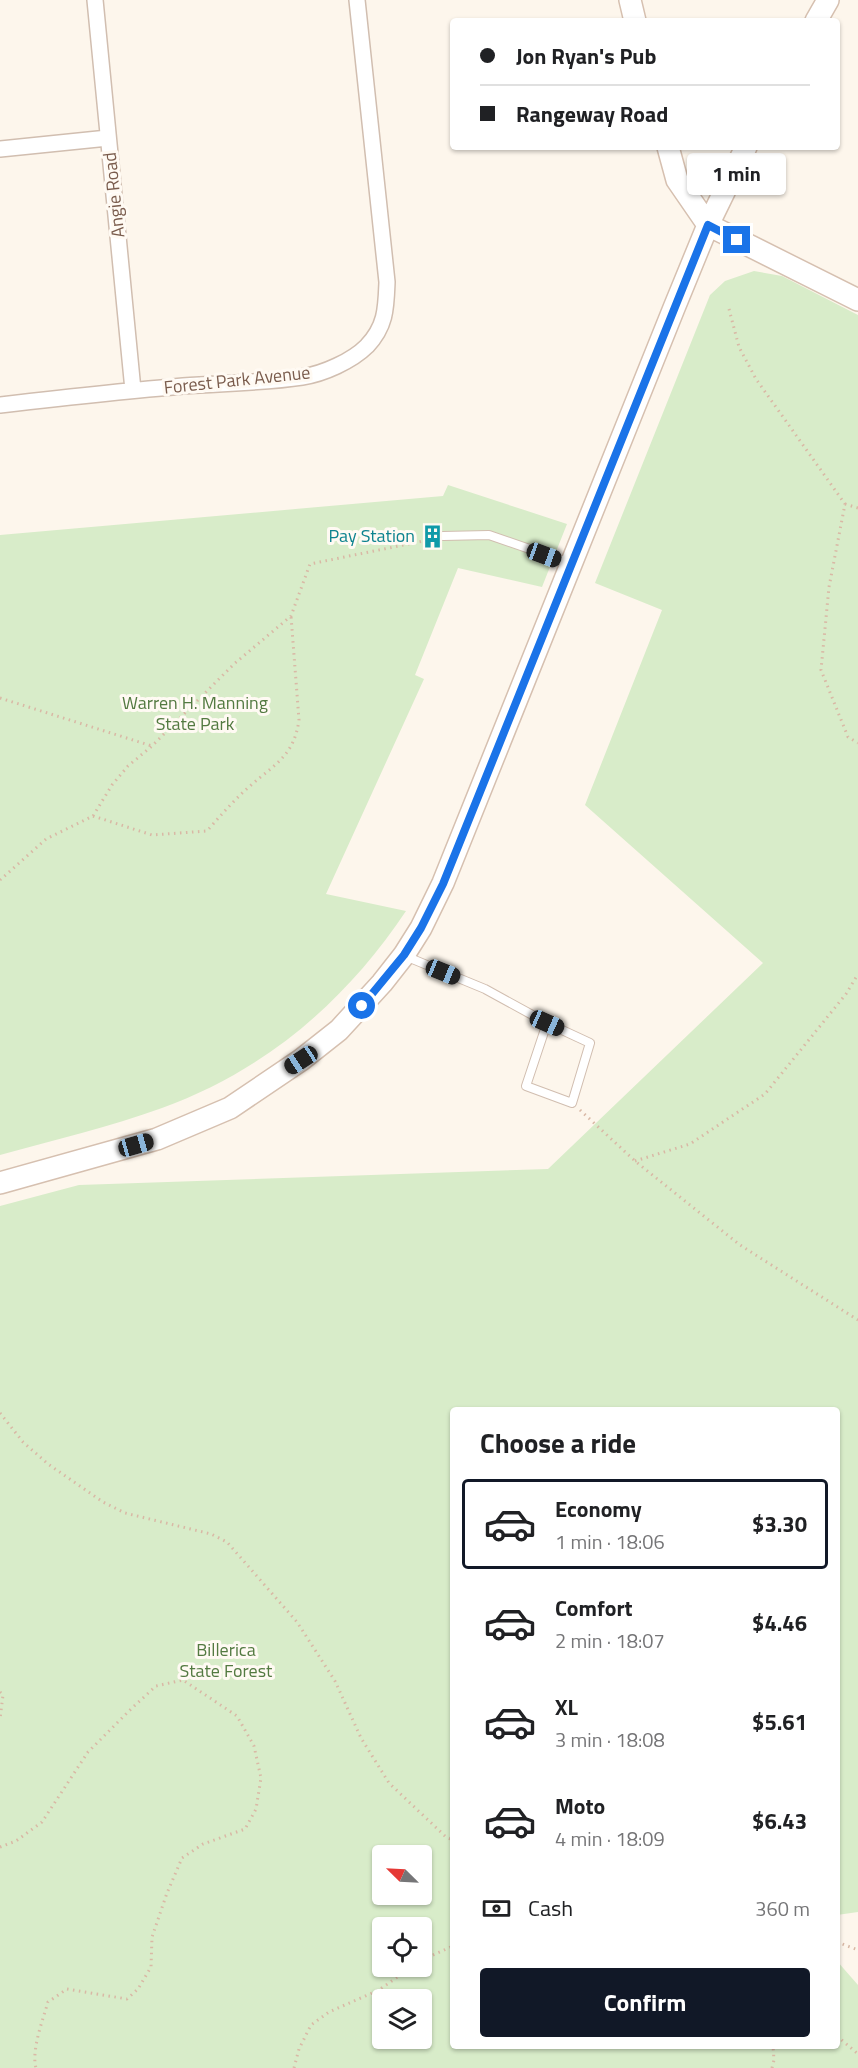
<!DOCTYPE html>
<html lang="en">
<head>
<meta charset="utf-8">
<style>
	:root { --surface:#fff; --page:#f2f2f2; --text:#202124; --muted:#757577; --line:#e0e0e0; --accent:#111827 }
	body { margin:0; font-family:"Titillium Web",sans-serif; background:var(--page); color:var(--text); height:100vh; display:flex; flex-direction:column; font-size:22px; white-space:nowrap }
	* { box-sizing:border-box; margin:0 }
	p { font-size:20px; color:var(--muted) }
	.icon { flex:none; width:33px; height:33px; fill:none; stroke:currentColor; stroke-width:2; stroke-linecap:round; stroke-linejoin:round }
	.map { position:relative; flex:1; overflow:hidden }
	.details { position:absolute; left:450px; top:1407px; width:390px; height:642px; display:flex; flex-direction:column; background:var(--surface); border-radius:6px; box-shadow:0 2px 4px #0004 }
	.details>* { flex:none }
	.hud { position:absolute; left:450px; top:18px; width:390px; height:132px; border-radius:6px; box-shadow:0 2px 4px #0004; display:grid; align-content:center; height:132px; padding:0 30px; background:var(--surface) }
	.needle { width:39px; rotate:294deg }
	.buttons { position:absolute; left:372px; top:1845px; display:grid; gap:12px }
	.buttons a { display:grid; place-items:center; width:60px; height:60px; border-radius:6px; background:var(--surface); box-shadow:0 2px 4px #0004; font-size:30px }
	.end { position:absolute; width:27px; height:27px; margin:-14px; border:8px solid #1a73e8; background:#fff; box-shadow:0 0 0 3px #fff }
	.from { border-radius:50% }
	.bubble { position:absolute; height:42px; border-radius:6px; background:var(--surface); box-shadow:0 2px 4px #0004; font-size:20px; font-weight:700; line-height:42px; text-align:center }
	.car { position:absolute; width:18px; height:36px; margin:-18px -9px; border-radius:8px; box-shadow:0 0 4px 2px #0007; background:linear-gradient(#222 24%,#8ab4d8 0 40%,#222 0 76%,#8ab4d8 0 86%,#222 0) }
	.hud b { display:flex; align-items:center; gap:21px; height:57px; font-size:22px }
	.hud b+b { border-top:2px solid var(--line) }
	.hud i { width:15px; height:15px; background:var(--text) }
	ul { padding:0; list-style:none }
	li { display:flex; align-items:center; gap:18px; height:90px; margin:0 12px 9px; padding:0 18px; border:3px solid transparent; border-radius:6px }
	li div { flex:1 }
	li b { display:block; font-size:22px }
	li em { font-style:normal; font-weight:700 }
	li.active { border-color:var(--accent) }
	li>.icon { width:54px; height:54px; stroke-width:1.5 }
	h2 { padding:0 30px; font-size:27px; line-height:72px }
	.pay { display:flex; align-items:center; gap:15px; height:66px; padding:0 30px; font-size:22px }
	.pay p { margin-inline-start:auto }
	.cta { display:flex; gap:12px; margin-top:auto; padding:12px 30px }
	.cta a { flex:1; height:69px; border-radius:6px; background:var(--accent); color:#fff; font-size:24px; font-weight:700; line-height:69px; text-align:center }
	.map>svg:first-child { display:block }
	.green { fill:#d8ecc9; fill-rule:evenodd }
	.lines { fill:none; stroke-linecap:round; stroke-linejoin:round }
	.lane-casing { stroke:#d1beb0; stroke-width:10 }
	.street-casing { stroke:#d1beb0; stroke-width:18 }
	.secondary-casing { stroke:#d6c0b0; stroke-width:24 }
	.path { stroke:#d9b8a5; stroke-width:3; stroke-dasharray:1.5 4.5; stroke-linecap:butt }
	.lane { stroke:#fff; stroke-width:8 }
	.street { stroke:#fff; stroke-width:15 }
	.secondary { stroke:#fff; stroke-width:21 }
	.route { stroke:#1a73e8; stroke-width:8 }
	.labels { text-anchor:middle; stroke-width:6; stroke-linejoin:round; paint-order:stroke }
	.street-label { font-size:18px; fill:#7a5c4d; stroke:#fffaf3 }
	.culture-label { font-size:18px; fill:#0d838f; stroke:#fffaf3; text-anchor:end }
	.park-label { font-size:18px; fill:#537a41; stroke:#fffaf3 }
</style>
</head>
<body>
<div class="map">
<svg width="858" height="2068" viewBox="0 0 858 2068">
	<rect width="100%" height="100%" fill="#fdf6ec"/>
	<path class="green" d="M 754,271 L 782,276 L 858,315 L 858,1912 L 837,1915 L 837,1410 L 453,1410 L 453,2046 L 837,2046 L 837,1961 L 858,1985 L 858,2068 L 0,2068 L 0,1206 L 79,1185 L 548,1169 L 763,963 L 585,805 L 662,610 L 595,583 L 710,295 L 725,281 ZM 382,1856 L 422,1856 L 422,1894 L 382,1894 ZM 382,1928 L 422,1928 L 422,1966 L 382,1966 ZM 382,2000 L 422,2000 L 422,2038 L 382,2038 Z
		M 448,485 L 567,524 L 542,587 L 458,568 L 415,675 L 424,679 L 326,894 L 406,911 C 346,1001 265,1071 162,1108 C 110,1127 54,1140 0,1155 L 0,535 L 443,496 Z"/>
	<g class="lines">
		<defs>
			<path id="lane" d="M 443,536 L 489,535 L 570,563
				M 405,956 L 485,989 L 547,1023 L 590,1043 L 572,1103 L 526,1086 L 547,1023"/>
			<path id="street" d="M 95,0 L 133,390
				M 0,149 L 108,138
				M 0,405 C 61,398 122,391 183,386 C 222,383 263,383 302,377 C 323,374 352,361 367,346 C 386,326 386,308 387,282 L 357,0"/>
			<path id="secondary" d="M 630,0 L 635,21
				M 816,21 L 828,0
				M 668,147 L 677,180 L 708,225 L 858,300
				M 0,1183 L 157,1139 L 230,1108 L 301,1060 L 339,1030 L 382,983 L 404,955 L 421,928 L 443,883 L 674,308 L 708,225 L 746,147"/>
		</defs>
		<use href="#lane" class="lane-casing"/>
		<use href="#street" class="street-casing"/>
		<use href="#secondary" class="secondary-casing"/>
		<path class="path" d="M 729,309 L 739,347 L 756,379 L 845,504 L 829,587 L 821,670 L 848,737 L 858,743
			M 845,504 L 858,508
			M 0,698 L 152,746
			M 93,816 L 152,835 L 207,831 C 221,815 234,800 250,786 C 275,764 294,756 299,720 L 291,616
			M 0,880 L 46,839 L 93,816 L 112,785 L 128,766 L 152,746 L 234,664 L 291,616 L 310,564 L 433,539
			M 580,1110 L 635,1161 L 740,1245 L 858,1320
			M 635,1161 L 690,1144 L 765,1094 L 846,994 L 858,974
			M 0,1413 L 23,1442 L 48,1464 L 103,1502 L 125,1513 L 211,1534 L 227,1542 L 297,1622 L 335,1681 L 361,1738 L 389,1783 L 446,1837 L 453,1840
			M 0,1692 L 3,1695 L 0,1719
			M 0,1847 L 16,1841 L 42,1822 L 88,1752 L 131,1709 L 156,1686 L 183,1680 L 237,1716 L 254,1746 L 261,1778 L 256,1809 L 245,1829 L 203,1844 L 182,1858 L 167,1893 L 152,1937 L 151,1967 L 138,1989 L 127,1999 L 67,1989 L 48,2002 C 43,2019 31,2051 36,2068
			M 837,1942 L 858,1950
			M 422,1960 L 453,1946
			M 837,2036 L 858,2054
			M 294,2068 L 299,2049 L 311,2025 L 329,2012 L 379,1990 L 413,1966
			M 772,2068 L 774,2060 L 773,2046"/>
		<use href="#lane" class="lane"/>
		<use href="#street" class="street"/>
		<use href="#secondary" class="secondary"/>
	</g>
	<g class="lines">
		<path class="route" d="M 362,1006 L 404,955 L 421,928 L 443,884 L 708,225 L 737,240"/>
	</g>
	<defs>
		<symbol id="building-bare" viewBox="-9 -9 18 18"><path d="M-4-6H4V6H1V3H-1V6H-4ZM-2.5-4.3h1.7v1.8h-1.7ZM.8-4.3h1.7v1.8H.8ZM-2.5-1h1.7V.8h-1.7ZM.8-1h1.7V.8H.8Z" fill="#0f9aa8" stroke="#fffaf3" stroke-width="2.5" paint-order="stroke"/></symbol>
	</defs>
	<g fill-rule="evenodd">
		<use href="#building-bare" x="416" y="520" width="33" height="33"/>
	</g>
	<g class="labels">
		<g class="street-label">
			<text transform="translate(114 195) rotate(-96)" y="6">Angie Road</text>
			<text transform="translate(237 380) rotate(-6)" y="6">Forest Park Avenue</text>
		</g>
		<g class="culture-label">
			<text x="415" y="542">Pay Station</text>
		</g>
		<g class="park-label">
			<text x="195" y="709">Warren H. Manning<tspan x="195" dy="21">State Park</tspan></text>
			<text x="226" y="1656">Billerica<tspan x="226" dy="21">State Forest</tspan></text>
		</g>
	</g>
</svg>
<div class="buttons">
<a><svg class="needle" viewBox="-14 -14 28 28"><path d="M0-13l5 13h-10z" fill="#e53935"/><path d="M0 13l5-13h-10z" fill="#757577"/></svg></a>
<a><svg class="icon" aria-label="locate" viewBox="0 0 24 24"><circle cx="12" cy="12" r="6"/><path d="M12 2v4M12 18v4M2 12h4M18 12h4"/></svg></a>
<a><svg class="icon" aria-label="layers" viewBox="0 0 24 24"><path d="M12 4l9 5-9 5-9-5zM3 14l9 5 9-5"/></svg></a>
</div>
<i class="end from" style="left:362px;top:1006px"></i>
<i class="end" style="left:737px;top:240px"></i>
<div class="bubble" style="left:687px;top:153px;width:99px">1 min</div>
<i class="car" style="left:544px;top:555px;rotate:110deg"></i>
<i class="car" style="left:443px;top:972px;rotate:112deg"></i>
<i class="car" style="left:547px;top:1023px;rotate:114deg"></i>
<i class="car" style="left:301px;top:1060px;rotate:237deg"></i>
<i class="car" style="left:136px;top:1145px;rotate:74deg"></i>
<div class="hud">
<b><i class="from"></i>Jon Ryan's Pub</b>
<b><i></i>Rangeway Road</b>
</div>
<section class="details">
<h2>Choose a ride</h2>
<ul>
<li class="active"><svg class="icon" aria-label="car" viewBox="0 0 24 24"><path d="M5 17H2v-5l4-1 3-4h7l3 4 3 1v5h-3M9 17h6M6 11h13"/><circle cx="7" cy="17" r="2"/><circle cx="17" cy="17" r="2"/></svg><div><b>Economy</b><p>1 min · 18:06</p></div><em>$3.30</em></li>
<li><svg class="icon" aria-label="car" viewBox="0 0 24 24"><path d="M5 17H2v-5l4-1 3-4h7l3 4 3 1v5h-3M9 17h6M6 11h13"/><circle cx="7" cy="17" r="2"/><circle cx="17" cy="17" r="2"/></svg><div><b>Comfort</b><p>2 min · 18:07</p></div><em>$4.46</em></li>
<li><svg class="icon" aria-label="car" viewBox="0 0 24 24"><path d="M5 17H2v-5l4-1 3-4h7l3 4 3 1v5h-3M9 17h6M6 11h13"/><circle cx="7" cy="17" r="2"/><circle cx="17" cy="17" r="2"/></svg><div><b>XL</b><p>3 min · 18:08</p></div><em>$5.61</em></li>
<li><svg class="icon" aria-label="car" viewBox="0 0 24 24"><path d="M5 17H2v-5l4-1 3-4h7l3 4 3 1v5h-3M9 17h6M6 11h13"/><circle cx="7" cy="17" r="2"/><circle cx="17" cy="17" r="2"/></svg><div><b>Moto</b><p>4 min · 18:09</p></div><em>$6.43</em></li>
</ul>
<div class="pay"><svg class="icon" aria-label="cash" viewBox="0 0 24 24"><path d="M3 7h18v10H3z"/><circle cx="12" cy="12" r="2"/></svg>Cash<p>360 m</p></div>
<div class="cta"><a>Confirm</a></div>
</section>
</div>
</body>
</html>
